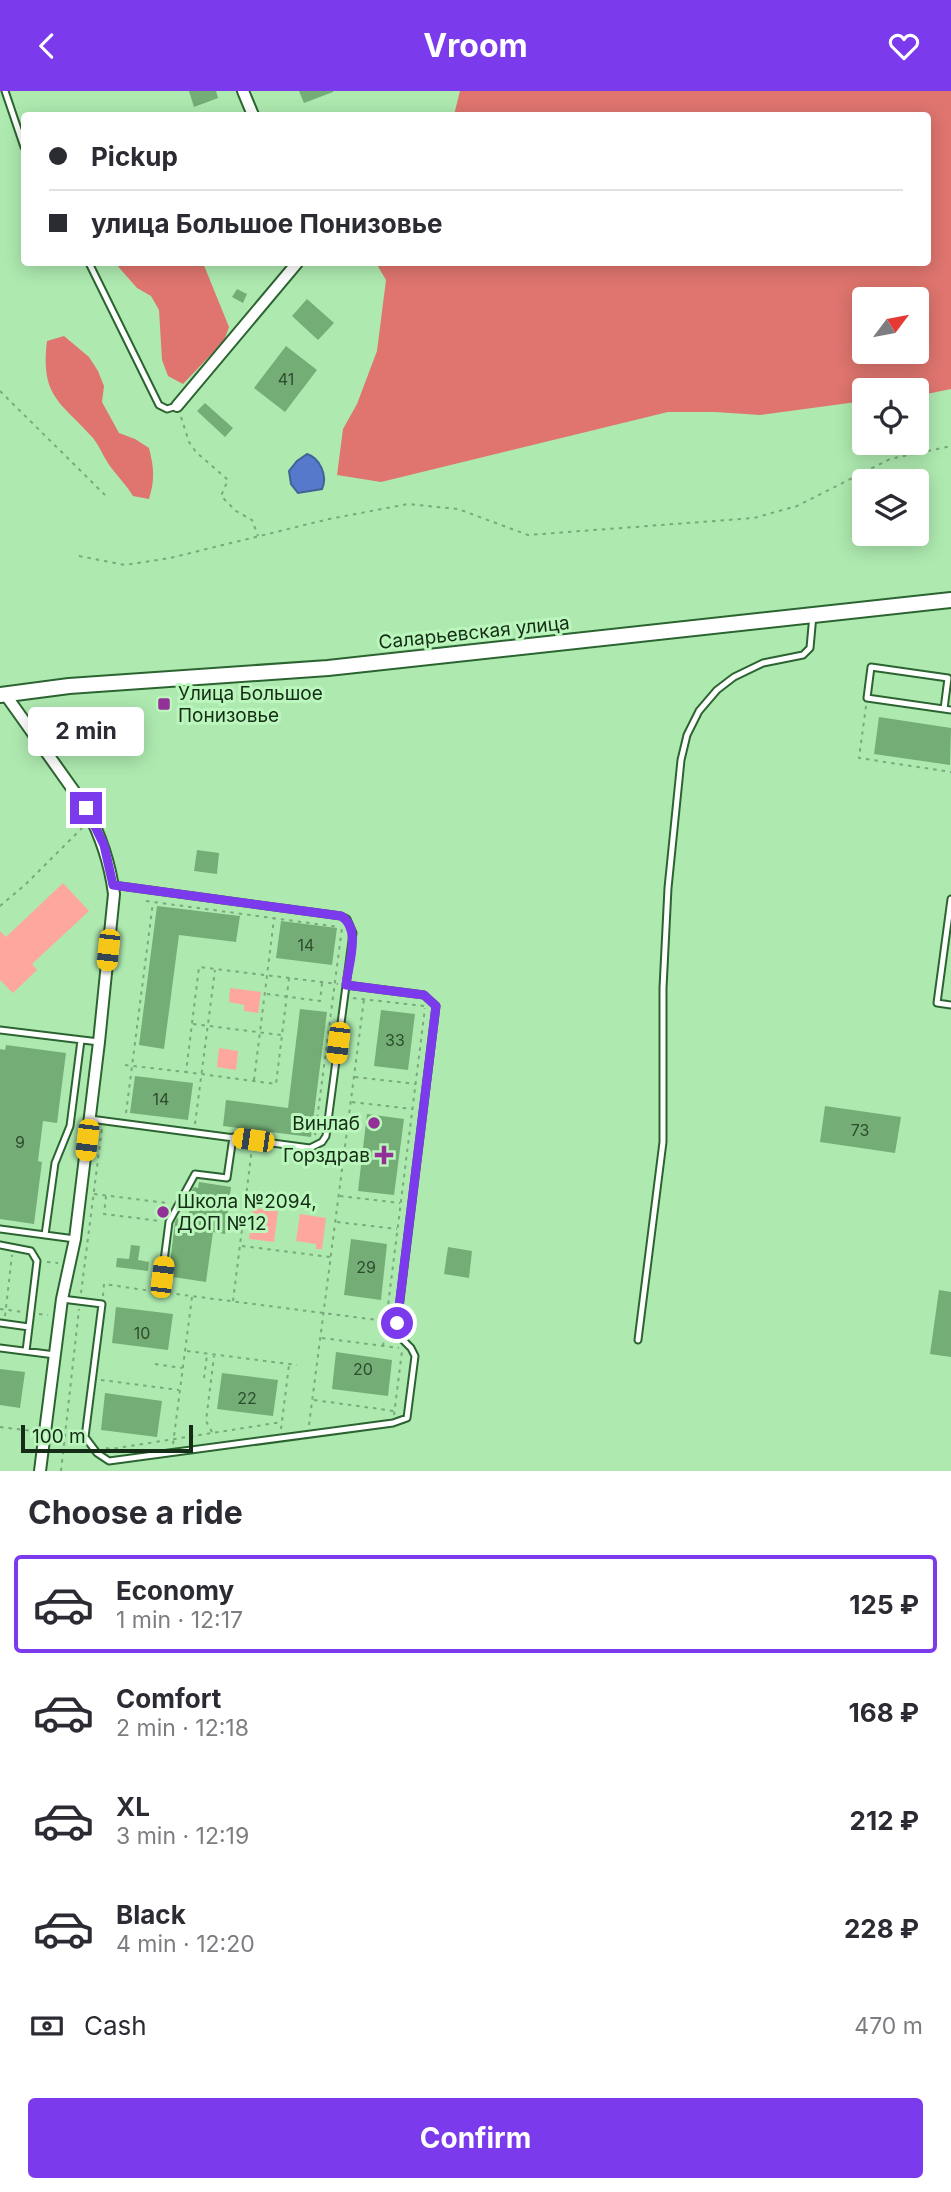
<!DOCTYPE html>
<html lang="en">
<head>
<meta charset="utf-8">
<style>
	:root { --surface:#fff; --page:#f2f2f3; --text:#2b2b33; --muted:#7c7c81; --line:#e1e1e2; --accent:#7c3aed }
	body { margin:0; font-family:Inter,sans-serif; background:var(--page); color:var(--text); height:100vh; display:flex; flex-direction:column; font-size:26px; white-space:nowrap }
	* { box-sizing:border-box; margin:0 }
	p { font-size:23px; color:var(--muted) }
	.icon { flex:none; width:38px; height:38px; fill:none; stroke:currentColor; stroke-width:2; stroke-linecap:round; stroke-linejoin:round }
	.map { position:relative; height:1380px; overflow:hidden }
	.panel { display:flex; flex-direction:column; background:var(--surface); flex:1 }
	.panel>* { flex:none }
	.hud { position:absolute; left:21px; top:21px; width:910px; height:154px; border-radius:7px; box-shadow:0 4px 18px #0003; display:grid; align-content:center; height:154px; padding:0 28px; background:var(--surface) }
	.needle { width:46px; rotate:58deg }
	.buttons { position:absolute; left:852px; top:196px; display:grid; gap:14px }
	.buttons a { display:grid; place-items:center; width:77px; height:77px; border-radius:7px; background:var(--surface); box-shadow:0 4px 18px #0003; font-size:35px }
	.scale { position:absolute; left:21px; bottom:18px; width:172px; box-sizing:border-box; padding-left:7px; border:4px solid #152c16; border-top:0; font-size:19px; line-height:24px; white-space:nowrap; color:#152c16; -webkit-text-stroke:5px #bbf7bd; paint-order:stroke }
	.end { position:absolute; width:32px; height:32px; margin:-16px; border:9px solid #7c3aed; background:#fff; box-shadow:0 0 0 4px #fff }
	.from { border-radius:50% }
	.bubble { position:absolute; height:49px; border-radius:7px; background:var(--surface); box-shadow:0 4px 18px #0003; font-size:23px; font-weight:700; line-height:49px; text-align:center }
	.car { position:absolute; width:21px; height:42px; margin:-21px -10px; border-radius:9px; box-shadow:0 0 5px 2px #0007; background:linear-gradient(#f5c518 24%,#345 0 40%,#f5c518 0 76%,#345 0 86%,#f5c518 0) }
	.hud b { display:flex; align-items:center; gap:24px; height:66px; font-size:26px }
	.hud b+b { border-top:2px solid var(--line) }
	.hud i { width:18px; height:18px; background:var(--text) }
	ul { padding:0; list-style:none }
	li { display:flex; align-items:center; gap:21px; height:98px; margin:0 14px 10px; padding:0 14px; border:4px solid transparent; border-radius:7px }
	li div { flex:1 }
	li b { display:block; font-size:26px }
	li em { font-style:normal; font-weight:700 }
	li.selected { border-color:var(--accent) }
	li>.icon { width:63px; height:63px; stroke-width:1.5 }
	h2 { padding:0 28px; font-size:32px; line-height:84px }
	.pay { display:flex; align-items:center; gap:18px; height:77px; padding:0 28px; font-size:26px }
	.pay p { margin-inline-start:auto }
	.button { display:flex; gap:14px; margin-top:auto; padding:14px 28px }
	.button a { flex:1; height:80px; border-radius:7px; background:var(--accent); color:#fff; font-size:28px; font-weight:700; line-height:80px; text-align:center }
	header { display:flex; justify-content:space-between; align-items:center; height:91px; padding:0 28px; background:var(--accent); color:#fff; font-size:32px; font-weight:700 }
	.map>svg:first-child { display:block }
	.green { fill:#fea79f }
	.forest { fill:#df756e; fill-rule:evenodd }
	.water { fill:#5679cc; stroke:#426295; stroke-width:2 }
	.building { fill:#74ad76 }
	.lines { fill:none; stroke-linecap:round; stroke-linejoin:round }
	.service-casing { stroke:#2c6431; stroke-width:9 }
	.minor-casing { stroke:#2c6431; stroke-width:14 }
	.tertiary-casing { stroke:#2c6431; stroke-width:18 }
	.path { stroke:#7aa97c; stroke-width:2; stroke-dasharray:3.5 5; stroke-linecap:butt }
	.service { stroke:#fff; stroke-width:5 }
	.minor { stroke:#fff; stroke-width:10 }
	.tertiary { stroke:#fff; stroke-width:14 }
	.route { stroke:#7c3aed; stroke-width:9 }
	.poi-dot { fill:#923098; stroke:#bbf7bd; stroke-width:2.5 }
	.labels { text-anchor:middle; stroke-width:6; stroke-linejoin:round; paint-order:stroke }
	.number-label { font-size:16px; fill:#2d4c2e }
	.street-label { font-size:19px; fill:#152c16; stroke:#bbf7bd }
	.poi-label { font-size:19px; fill:#152c16; stroke:#bbf7bd; text-anchor:start }
</style>
</head>
<body>
<header><svg class="icon" aria-label="back" viewBox="0 0 24 24"><path d="M15 5l-7 7 7 7"/></svg>Vroom<svg class="icon" aria-label="heart" viewBox="0 0 24 24"><path d="M12 20l-8-8c-3-5 5-10 8-4 3-6 11-1 8 4z"/></svg></header>
<div class="map">
<svg width="951" height="1380" viewBox="0 0 951 1380">
	<rect width="100%" height="100%" fill="#aeeab0"/>
	<path class="green" d="M 63,792 L 89,820 L 32,873 L 37,879 L 13,902 L 0,889 L 0,840 L 6,846 Z
		M 230,897 L 261,901 L 258,922 L 244,920 L 244,914 L 229,911 Z
		M 219,957 L 238,960 L 236,979 L 217,976 Z
		M 253,1117 L 278,1120 L 274,1151 L 249,1148 Z
		M 300,1123 L 326,1127 L 322,1158 L 316,1158 L 316,1153 L 296,1150 Z"/>
	<path class="forest" d="M 460,0 L 951,0 L 951,298 L 917,305 L 917,299 L 864,299 L 864,310 L 760,324 L 715,321 L 668,321 L 381,391 L 337,384 L 343,338 L 357,313 L 377,260 L 386,189 L 376,172 L 928,172 L 928,24 L 454,24 ZM 917,208 L 917,261 L 864,261 L 864,208 Z
		M 115,172 L 203,172 L 229,236 L 224,250 L 183,293 L 168,285 L 162,269 L 159,219 L 151,205 L 137,197 Z
		M 64,245 L 89,266 L 98,280 L 104,295 L 102,311 L 119,342 L 135,348 L 149,357 C 154,376 155,389 149,408 L 133,405 C 127,395 120,388 113,379 C 105,370 101,357 93,347 C 61,311 40,306 47,250 Z"/>
	<path class="water" d="M 307,363 C 320,367 328,385 322,398 L 298,402 L 291,393 L 289,380 L 297,370 Z"/>
	<path class="building" d="M 189,0 L 216,0 L 218,7 L 194,16 Z
		M 299,0 L 333,0 L 333,1 L 304,12 Z
		M 237,198 L 247,203 L 243,212 L 232,206 Z
		M 307,208 L 334,232 L 318,249 L 292,225 Z
		M 286,255 L 317,279 L 285,321 L 254,297 Z
		M 205,312 L 233,337 L 225,346 L 197,320 Z
		M 879,626 L 951,637 L 950,674 L 874,663 Z
		M 197,759 L 219,762 L 217,783 L 194,780 Z
		M 157,815 L 240,825 L 236,851 L 179,844 L 164,958 L 139,954 Z
		M 281,830 L 337,837 L 332,874 L 276,867 Z
		M 300,918 L 327,921 L 311,1046 L 223,1035 L 226,1009 L 288,1017 Z
		M 381,919 L 415,923 L 408,979 L 374,975 Z
		M 6,954 L 66,962 L 57,1032 L 43,1030 L 38,1070 L 42,1071 L 34,1133 L 0,1128 L 0,958 L 5,959 Z
		M 135,985 L 193,992 L 188,1029 L 130,1022 Z
		M 825,1015 L 901,1026 L 895,1062 L 820,1051 Z
		M 367,1023 L 404,1028 L 394,1104 L 358,1100 Z
		M 199,1091 L 231,1096 L 225,1143 L 213,1141 L 206,1191 L 173,1186 L 174,1180 L 169,1180 L 175,1131 L 177,1127 L 188,1129 L 192,1099 L 194,1096 L 198,1097 Z
		M 351,1148 L 387,1153 L 381,1209 L 344,1204 Z
		M 131,1154 L 140,1155 L 138,1169 L 149,1171 L 148,1180 L 116,1176 L 117,1167 L 129,1168 Z
		M 448,1156 L 472,1160 L 469,1187 L 444,1183 Z
		M 939,1199 L 951,1201 L 951,1266 L 930,1263 Z
		M 116,1216 L 173,1223 L 168,1259 L 112,1252 Z
		M 336,1261 L 392,1269 L 388,1305 L 332,1298 Z
		M 0,1278 L 25,1281 L 20,1317 L 0,1314 Z
		M 222,1282 L 278,1289 L 273,1325 L 217,1318 Z
		M 105,1302 L 162,1310 L 157,1346 L 101,1339 Z"/>
	<g class="lines">
		<defs>
			<path id="service" d="M 5,0 L 24,56
				M 89,172 L 159,314 L 167,318 L 177,315
				M 944,618 L 948,587 L 871,576 L 867,607 L 951,619
				M 951,808 L 937,912 L 951,914
				M 0,939 L 99,951
				M 90,1028 L 310,1057 L 322,1051 L 326,1045 L 353,842 L 347,828 L 341,825 L 113,794
				M 0,1138 L 75,1148
				M 45,1144 L 55,1072 L 70,1035 L 81,949
				M 0,1154 L 31,1160 L 37,1170 L 29,1236 L 0,1232
				M 160,1201 L 169,1131 L 195,1083 L 227,1087 L 233,1046
				M 62,1208 L 102,1213 L 85,1346 L 97,1362 L 109,1370 L 393,1332 L 407,1327 L 415,1265 L 411,1257 L 396,1242 L 436,915 L 424,904 L 346,894
				M 638,1249 L 663,1051 L 663,897 L 668,797 L 681,669 L 687,644 L 699,620 L 717,599 L 734,586 L 763,572 L 803,564 L 810,557 L 813,524
				M 0,1257 L 55,1264
				M 26,1260 L 29,1236"/>
			<path id="minor" d="M 243,0 L 253,24
				M 177,315 L 297,172
				M 5,603 L 86,717 C 101,745 110,772 114,803 L 99,951 L 75,1148 L 62,1208 L 40,1380"/>
			<path id="tertiary" d="M 0,604 L 69,595 L 328,577 L 951,509"/>
		</defs>
		<use href="#service" class="service-casing"/>
		<use href="#minor" class="minor-casing"/>
		<use href="#tertiary" class="tertiary-casing"/>
		<path class="path" d="M 0,300 L 108,407
			M 181,326 L 189,351 L 196,361 L 228,389 L 221,405 L 236,420 L 252,429 L 258,445
			M 79,465 L 125,474 L 170,467 L 329,428 L 408,413 L 458,418 L 528,444 L 754,427 L 797,415 L 890,368 L 951,355
			M 866,615 L 859,667 L 951,681
			M 146,810 L 339,836
			M 0,815 L 25,794 L 83,736
			M 289,887 L 276,993 L 186,981 L 199,876 L 322,891 L 338,893
			M 267,903 L 320,910 L 322,892
			M 353,907 L 424,915
			M 193,933 L 281,944
			M 125,974 L 185,981
			M 355,986 L 416,993
			M 254,989 L 274,828
			M 352,1011 L 412,1018
			M 126,1022 L 153,811
			M 195,1033 L 215,879
			M 315,1044 L 342,837
			M 94,1103 L 167,1112
			M 106,1105 L 104,1123 L 160,1130
			M 340,1105 L 400,1112
			M 337,1131 L 397,1138
			M 242,1155 L 330,1166
			M 47,1171 L 58,1172
			M 81,1202 L 102,1037
			M 168,1202 L 385,1230
			M 103,1205 L 104,1193 L 152,1200
			M 233,1210 L 252,1057
			M 0,1218 L 23,1221
			M 39,1223 L 48,1224
			M 5,1225 L 12,1164
			M 322,1247 L 399,1257
			M 383,1255 L 425,917
			M 187,1260 L 297,1274
			M 155,1273 L 182,1277
			M 204,1287 L 207,1264
			M 101,1289 L 179,1299
			M 314,1309 L 394,1320
			M 394,1324 L 402,1260
			M 309,1334 L 364,908
			M 0,1336 L 33,1340
			M 281,1338 L 289,1274
			M 212,1341 L 206,1330 L 214,1265
			M 173,1353 L 192,1206
			M 106,1357 L 111,1358 L 282,1331
			M 61,1380 L 79,1218"/>
		<use href="#service" class="service"/>
		<use href="#minor" class="minor"/>
		<use href="#tertiary" class="tertiary"/>
	</g>
	<g class="lines">
		<path class="route" d="M 86,717 L 104,754 L 113,794 L 341,825 C 362,837 348,875 346,894 L 424,904 L 436,915 L 397,1232"/>
	</g>
	<g class="poi-dot">
		<rect x="157" y="606" width="14" height="14" rx="3.5"/>
		<circle cx="374" cy="1032" r="7"/>
		<path d="M380.5 1053.5h7v7h7v7h-7v7h-7v-7h-7v-7h7z"/>
		<circle cx="163" cy="1121" r="7"/>
	</g>
	<g class="labels">
		<g class="number-label">
			<text x="286" y="294">41</text>
			<text x="306" y="860">14</text>
			<text x="395" y="955">33</text>
			<text x="161" y="1014">14</text>
			<text x="860" y="1045">73</text>
			<text x="20" y="1057">9</text>
			<text x="366" y="1182">29</text>
			<text x="142" y="1248">10</text>
			<text x="363" y="1284">20</text>
			<text x="247" y="1313">22</text>
		</g>
		<g class="street-label">
			<text transform="translate(474 541) rotate(-6)" y="7">Саларьевская улица</text>
		</g>
		<g class="poi-label">
			<text x="178" y="609">Улица Большое<tspan x="178" dy="22">Понизовье</tspan></text>
			<text x="360" y="1039" text-anchor="end">Винлаб</text>
			<text x="370" y="1071" text-anchor="end">Горздрав</text>
			<text x="177" y="1117">Школа №2094,<tspan x="177" dy="22">ДОП №12</tspan></text>
		</g>
	</g>
</svg>
<div class="buttons">
<a><svg class="needle" viewBox="-14 -14 28 28"><path d="M0-13l5 13h-10z" fill="#e53935"/><path d="M0 13l5-13h-10z" fill="#7c7c81"/></svg></a>
<a><svg class="icon" aria-label="locate" viewBox="0 0 24 24"><circle cx="12" cy="12" r="6"/><path d="M12 2v4M12 18v4M2 12h4M18 12h4"/></svg></a>
<a><svg class="icon" aria-label="layers" viewBox="0 0 24 24"><path d="M12 4l9 5-9 5-9-5zM3 14l9 5 9-5"/></svg></a>
</div>
<div class="scale">100 m</div>
<i class="end from" style="left:397px;top:1232px"></i>
<i class="end" style="left:86px;top:717px"></i>
<div class="bubble" style="left:28px;top:616px;width:116px">2 min</div>
<i class="car" style="left:108px;top:859px;rotate:186deg"></i>
<i class="car" style="left:338px;top:952px;rotate:187deg"></i>
<i class="car" style="left:87px;top:1049px;rotate:187deg"></i>
<i class="car" style="left:253px;top:1049px;rotate:278deg"></i>
<i class="car" style="left:162px;top:1186px;rotate:7deg"></i>
<div class="hud">
<b><i class="from"></i>Pickup</b>
<b><i></i>улица Большое Понизовье</b>
</div>
</div>
<section class="panel">
<h2>Choose a ride</h2>
<ul>
<li class="selected"><svg class="icon" aria-label="car" viewBox="0 0 24 24"><path d="M5 17H2v-5l4-1 3-4h7l3 4 3 1v5h-3M9 17h6M6 11h13"/><circle cx="7" cy="17" r="2"/><circle cx="17" cy="17" r="2"/></svg><div><b>Economy</b><p>1 min · 12:17</p></div><em>125 ₽</em></li>
<li><svg class="icon" aria-label="car" viewBox="0 0 24 24"><path d="M5 17H2v-5l4-1 3-4h7l3 4 3 1v5h-3M9 17h6M6 11h13"/><circle cx="7" cy="17" r="2"/><circle cx="17" cy="17" r="2"/></svg><div><b>Comfort</b><p>2 min · 12:18</p></div><em>168 ₽</em></li>
<li><svg class="icon" aria-label="car" viewBox="0 0 24 24"><path d="M5 17H2v-5l4-1 3-4h7l3 4 3 1v5h-3M9 17h6M6 11h13"/><circle cx="7" cy="17" r="2"/><circle cx="17" cy="17" r="2"/></svg><div><b>XL</b><p>3 min · 12:19</p></div><em>212 ₽</em></li>
<li><svg class="icon" aria-label="car" viewBox="0 0 24 24"><path d="M5 17H2v-5l4-1 3-4h7l3 4 3 1v5h-3M9 17h6M6 11h13"/><circle cx="7" cy="17" r="2"/><circle cx="17" cy="17" r="2"/></svg><div><b>Black</b><p>4 min · 12:20</p></div><em>228 ₽</em></li>
</ul>
<div class="pay"><svg class="icon" aria-label="cash" viewBox="0 0 24 24"><path d="M3 7h18v10H3z"/><circle cx="12" cy="12" r="2"/></svg>Cash<p>470 m</p></div>
<div class="button"><a>Confirm</a></div>
</section>
</body>
</html>
